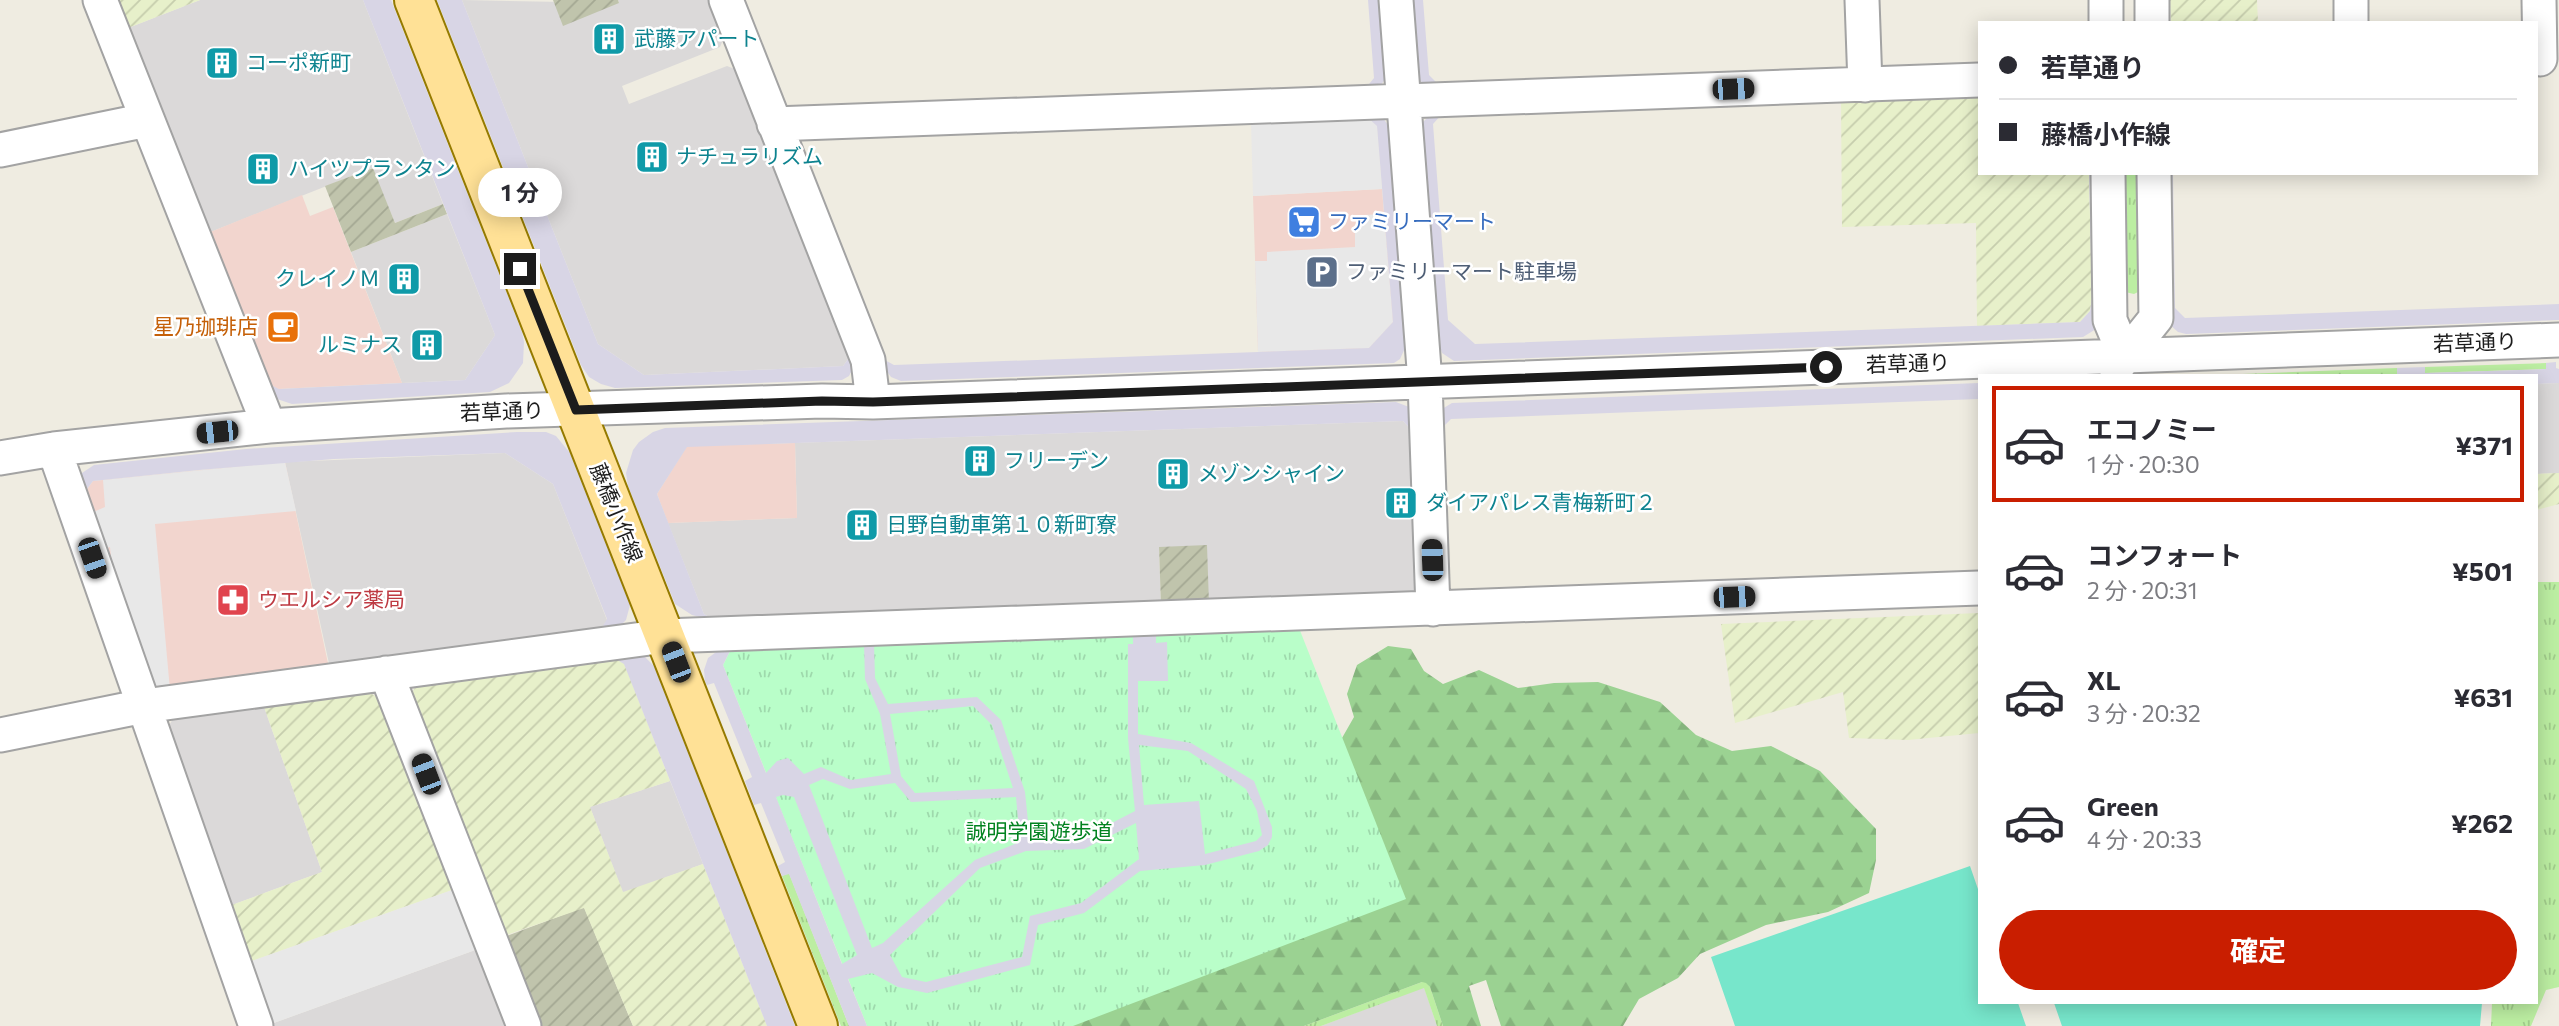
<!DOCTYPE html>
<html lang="ja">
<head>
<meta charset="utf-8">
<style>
	:root { --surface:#fff; --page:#f2f2f3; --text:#2b2b33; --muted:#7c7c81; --line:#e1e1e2; --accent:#c91e00 }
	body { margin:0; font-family:Commissioner,"Noto Sans JP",sans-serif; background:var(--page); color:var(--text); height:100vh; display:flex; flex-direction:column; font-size:26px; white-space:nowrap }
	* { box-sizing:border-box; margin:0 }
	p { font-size:23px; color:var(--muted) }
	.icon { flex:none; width:38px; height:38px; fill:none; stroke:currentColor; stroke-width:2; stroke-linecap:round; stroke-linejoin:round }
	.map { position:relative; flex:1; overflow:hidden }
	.sheet { position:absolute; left:1978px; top:374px; width:560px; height:630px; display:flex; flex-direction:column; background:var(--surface); border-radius:0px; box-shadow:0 4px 18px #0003 }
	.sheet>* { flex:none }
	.hud { position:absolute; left:1978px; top:21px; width:560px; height:154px; border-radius:0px; box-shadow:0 4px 18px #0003; display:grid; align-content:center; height:154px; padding:0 21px; background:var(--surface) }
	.end { position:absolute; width:32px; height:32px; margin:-16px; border:9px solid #1c1c1c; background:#fff; box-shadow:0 0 0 4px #fff }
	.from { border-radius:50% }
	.bubble { position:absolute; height:49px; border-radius:24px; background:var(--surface); box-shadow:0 4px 18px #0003; font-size:23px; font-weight:700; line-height:49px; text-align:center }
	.car { position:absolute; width:21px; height:42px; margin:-21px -10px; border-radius:9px; box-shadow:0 0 5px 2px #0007; background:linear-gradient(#222 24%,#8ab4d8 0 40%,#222 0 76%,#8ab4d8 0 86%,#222 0) }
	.hud b { display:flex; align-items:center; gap:24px; height:66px; font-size:26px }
	.hud b+b { border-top:2px solid var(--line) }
	.hud i { width:18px; height:18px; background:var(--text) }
	ul { padding:12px 0 0; list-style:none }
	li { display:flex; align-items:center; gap:21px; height:116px; margin:0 14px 10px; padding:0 7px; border:4px solid transparent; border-radius:0px }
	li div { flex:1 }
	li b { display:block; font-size:26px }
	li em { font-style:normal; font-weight:700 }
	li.current { border-color:var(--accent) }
	li>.icon { width:63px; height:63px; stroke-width:1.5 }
	.action { display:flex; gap:14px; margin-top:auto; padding:14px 21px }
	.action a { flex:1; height:80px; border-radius:42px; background:var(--accent); color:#fff; font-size:28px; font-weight:700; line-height:80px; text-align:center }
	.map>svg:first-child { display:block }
	.residential { fill:#dbd9d9 }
	.commercial { fill:#f2d5ce }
	.construction { fill:url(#construction-furrows) }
	.farmland { fill:url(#farmland-furrows) }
	.grass { fill:url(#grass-tufts) }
	.forest { fill:url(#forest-firs) }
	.park { fill:url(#park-tufts) }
	.pitch { fill:#77e6cb }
	.parking { fill:#e8e8e8 }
	.plaza { fill:#d8d5e5; fill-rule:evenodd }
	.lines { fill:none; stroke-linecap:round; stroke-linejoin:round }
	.minor-casing { stroke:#a3a3a3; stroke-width:37 }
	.major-casing { stroke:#957a00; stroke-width:42 }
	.minor { stroke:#fff; stroke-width:33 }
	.major { stroke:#ffe196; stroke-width:38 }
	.route { stroke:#1c1c1c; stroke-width:9 }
	.labels { text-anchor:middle; stroke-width:5; stroke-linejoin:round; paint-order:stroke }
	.culture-label { font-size:21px; fill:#0d838f; stroke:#fff; text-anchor:start }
	.shop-label { font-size:21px; fill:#366cbe; stroke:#fff; text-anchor:start }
	.service-label { font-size:21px; fill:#4e5e75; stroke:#fff; text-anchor:start }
	.food-label { font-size:21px; fill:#c56008; stroke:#fff; text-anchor:end }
	.street-label { font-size:21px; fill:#1c1c1c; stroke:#fff }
	.health-label { font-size:21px; fill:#be3a42; stroke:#fff; text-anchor:start }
	.park-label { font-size:21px; fill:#028320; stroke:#fff }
</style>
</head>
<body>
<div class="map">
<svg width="2559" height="1026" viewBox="0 0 2559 1026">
	<defs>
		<pattern id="construction-furrows" width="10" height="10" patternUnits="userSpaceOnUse" patternTransform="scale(1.75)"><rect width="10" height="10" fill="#c0c4ac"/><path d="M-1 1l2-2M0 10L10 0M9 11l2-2" fill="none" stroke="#a4a893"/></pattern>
		<pattern id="farmland-furrows" width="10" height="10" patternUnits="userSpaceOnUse" patternTransform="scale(1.75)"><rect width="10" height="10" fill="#e7f0ca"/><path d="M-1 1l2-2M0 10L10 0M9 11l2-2" fill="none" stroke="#c6cdad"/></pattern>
		<pattern id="grass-tufts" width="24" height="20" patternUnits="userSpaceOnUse" patternTransform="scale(1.75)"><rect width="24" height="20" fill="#bceea2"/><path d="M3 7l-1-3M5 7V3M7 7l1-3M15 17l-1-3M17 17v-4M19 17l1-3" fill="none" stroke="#a1cc8b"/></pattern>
		<pattern id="forest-firs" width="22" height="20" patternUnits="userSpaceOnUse" patternTransform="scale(1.75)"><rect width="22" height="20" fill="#9bd292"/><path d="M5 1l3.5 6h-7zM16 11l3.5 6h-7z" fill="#85b47d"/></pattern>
		<pattern id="park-tufts" width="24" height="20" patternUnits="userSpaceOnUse" patternTransform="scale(1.75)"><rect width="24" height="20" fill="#b9fec9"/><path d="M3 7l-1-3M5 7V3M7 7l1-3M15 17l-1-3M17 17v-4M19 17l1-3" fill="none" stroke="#9ed9ac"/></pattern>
	</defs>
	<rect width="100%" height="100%" fill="#efece1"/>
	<path class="residential" d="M 200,0 L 363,0 L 443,204 L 395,223 L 372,168 L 208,233 L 128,28 Z
		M 462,0 L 619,3 L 618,0 L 711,0 L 725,35 L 720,47 L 622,86 L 629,104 L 727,66 L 740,71 L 851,355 L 843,366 L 644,375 L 598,344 Z
		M 447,214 L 495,335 L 465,380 L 402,383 L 351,252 Z
		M 2559,383 L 2559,473 L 2536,474 L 2536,384 Z
		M 1403,421 L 1413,432 L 1418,586 L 1408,597 L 1209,604 L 1159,548 L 1161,606 L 716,621 L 704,614 L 668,523 L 797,518 L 795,443 Z
		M 505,453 L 553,484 L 607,620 L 600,631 L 330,668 L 285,462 Z
		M 263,704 L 322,872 L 229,906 L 167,729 L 174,717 Z
		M 670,781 L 703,864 L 623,893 L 590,807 Z
		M 478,949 L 508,1026 L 271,1026 L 271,1024 Z
		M 1424,987 L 1437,1026 L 1321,1026 Z"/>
	<path class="commercial" d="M 1382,189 L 1393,322 L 1369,348 L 1258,352 L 1253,196 Z
		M 302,195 L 310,216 L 333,207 L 402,383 L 278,389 L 267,383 L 208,233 Z
		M 795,443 L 797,518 L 668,523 L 657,494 L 687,446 Z
		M 285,462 L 329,668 L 162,691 L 151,683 L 84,493 L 93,481 Z"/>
	<path class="construction" d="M 553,0 L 618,0 L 619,3 L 563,26 Z
		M 373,168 L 395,223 L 443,204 L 447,214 L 351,252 L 325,186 Z
		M 1207,545 L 1209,604 L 1161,606 L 1159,547 Z
		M 584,907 L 633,1026 L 539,1026 L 504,937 Z"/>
	<path class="farmland" d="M 116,0 L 200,0 L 128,28 Z
		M 2170,0 L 2257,0 L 2258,23 L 2171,23 Z
		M 1979,95 L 1979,173 L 2089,173 L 2092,299 L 2090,311 L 2080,322 L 1977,326 L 1976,223 L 1842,227 L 1841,100 Z
		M 2559,473 L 2559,504 L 2536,510 L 2536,474 Z
		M 1979,613 L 1979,733 L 1908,740 L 1849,738 L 1843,692 L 1735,723 L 1721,624 Z
		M 614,658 L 624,663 L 670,781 L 590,807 L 623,892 L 703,864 L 767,1026 L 633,1026 L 584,908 L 504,936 L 410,697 L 417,684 Z
		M 368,692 L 379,698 L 455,889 L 249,962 L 229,906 L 322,872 L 263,704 Z"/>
	<path class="grass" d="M 2117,173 L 2145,173 L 2142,290 L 2134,294 L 2125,292 Z
		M 2546,363 L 2546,369 L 2425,373 L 2425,367 Z
		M 2397,368 L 2397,374 L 2190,376 Z
		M 2536,582 L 2559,582 L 2559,987 L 2546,990 L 2531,1026 L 2491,1026 L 2492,1003 L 2536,1003 Z
		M 789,873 L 849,1026 L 841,1026 L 782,876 Z
		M 1422,982 L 1426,982 L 1430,987 L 1443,1026 L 1437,1026 L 1424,988 L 1321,1026 L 1304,1026 Z"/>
	<path class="forest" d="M 1388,646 L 1411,649 L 1424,671 L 1443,684 L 1479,670 L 1518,688 L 1554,683 L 1598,682 L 1660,702 L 1696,735 L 1732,751 L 1771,746 L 1820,771 L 1876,829 L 1876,860 L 1869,893 L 1828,912 L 1766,925 L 1700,954 L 1678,978 L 1639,999 L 1623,1026 L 1501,1026 L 1486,980 L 1469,986 L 1481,1026 L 1443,1026 L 1430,987 L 1426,983 L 1422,982 L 1304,1026 L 867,1026 L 1315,745 L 1342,738 L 1354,717 L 1347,694 L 1357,665 Z"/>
	<path class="park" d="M 1299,628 L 1406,899 L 1073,1026 L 867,1026 L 723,665 L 731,649 Z"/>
	<path class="pitch" d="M 1970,866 L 1979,892 L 1979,1003 L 2018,1003 L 2026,1026 L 1735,1026 L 1711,957 Z
		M 2054,1003 L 2482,1003 L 2480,1026 L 2062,1026 Z"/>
	<path class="parking" d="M 1367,117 L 1377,126 L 1382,189 L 1253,196 L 1251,122 Z
		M 1384,214 L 1393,322 L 1369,348 L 1258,352 L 1255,261 L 1267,261 L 1267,252 L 1355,247 L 1355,224 L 1365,224 L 1364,215 Z
		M 285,462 L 296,511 L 155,524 L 170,690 L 162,691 L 151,683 L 113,574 L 110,547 L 104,549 L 91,513 L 105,507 L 103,480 Z
		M 455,889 L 478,949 L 271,1024 L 249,962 Z"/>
	<path class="plaza" d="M 363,0 L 391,0 L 522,332 L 524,342 L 523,363 L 509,383 L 490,392 L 292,404 L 277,399 L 267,383 L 279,389 L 465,380 L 495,335 Z
		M 437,0 L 462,0 L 598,344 L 644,375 L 843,366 L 851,355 L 854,366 L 849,376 L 842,380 L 615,388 L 601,384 L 589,377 L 581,365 Z
		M 1368,0 L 1380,0 L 1386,78 L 1381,85 L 1365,89 L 1374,78 Z
		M 1412,0 L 1423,0 L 1429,75 L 1440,86 L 1426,85 L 1419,80 Z
		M 1442,114 L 1433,124 L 1448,320 L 1475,344 L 2080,322 L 2090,311 L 2092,299 L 2089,173 L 2099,173 L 2096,329 L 2083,337 L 1454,361 L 1442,353 L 1438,340 L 1421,124 L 1430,115 Z
		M 1367,117 L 1383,118 L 1390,128 L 1406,346 L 1400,359 L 1394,363 L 901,381 L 891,377 L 886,370 L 881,358 L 894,365 L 1369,348 L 1393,322 L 1377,126 Z
		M 2164,173 L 2173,173 L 2175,308 L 2185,318 L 2559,304 L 2559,320 L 2186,334 L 2178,332 L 2169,324 Z
		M 2556,362 L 2556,368 L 2559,369 L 2559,383 L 2536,384 L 2536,376 L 2342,376 L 2397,374 L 2397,368 L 2425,367 L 2425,373 L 2546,369 L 2546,363 Z
		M 1979,383 L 1979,399 L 1451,419 L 1441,429 L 1442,409 L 1452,403 Z
		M 1396,402 L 1409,407 L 1413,415 L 1413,432 L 1403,421 L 687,447 L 657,494 L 704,614 L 716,621 L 692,615 L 675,604 L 628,486 L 626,473 L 633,450 L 639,442 L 653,432 L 665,428 Z
		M 517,432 L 546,432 L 556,436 L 570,453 L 630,605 L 626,620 L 620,626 L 600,631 L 607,619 L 553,484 L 505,453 L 334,459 L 199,470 L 93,481 L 84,493 L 80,478 L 82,473 L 94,465 L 246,449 Z
		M 1156,633 L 1156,643 L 1167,642 L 1168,681 L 1138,681 L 1138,734 L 1191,743 L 1254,781 L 1272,827 L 1272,837 L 1268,845 L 1259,851 L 1205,865 L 1140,871 L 1084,913 L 1038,925 L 1030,965 L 927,993 L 898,987 L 872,973 L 848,979 L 867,1026 L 849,1026 L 789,874 L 782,876 L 778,866 L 785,862 L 761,803 L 754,805 L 745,781 L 752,777 L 714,683 L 707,685 L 705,681 L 704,670 L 708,658 L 719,650 L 731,649 L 723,665 L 766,773 L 777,761 L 788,758 L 804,774 L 821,767 L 851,780 L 891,774 L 880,714 L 865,679 L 864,644 L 874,643 L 875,678 L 888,704 L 977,697 L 1001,720 L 1025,792 L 1030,841 L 1081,839 L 1135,811 L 1128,738 L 1128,644 L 1133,644 L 1133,634 ZM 973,706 L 992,725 L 1013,788 L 915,793 L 901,776 L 890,714 ZM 1139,745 L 1188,751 L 1246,789 L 1257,811 L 1262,835 L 1256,841 L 1205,854 L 1199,801 L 1144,805 ZM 823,779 L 850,789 L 895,783 L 911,802 L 1016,797 L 1020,842 L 975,860 L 883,943 L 872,948 L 809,785 ZM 783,795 L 794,797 L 857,955 L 842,964 L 776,797 ZM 1136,823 L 1139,859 L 1081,903 L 1030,916 L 1022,957 L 926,982 L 902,977 L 890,955 L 980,868 L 1026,851 L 1084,849 Z
		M 639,655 L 645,657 L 654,666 L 795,1026 L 767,1026 L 624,664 L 614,658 Z"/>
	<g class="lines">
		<defs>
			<path id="minor" d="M 100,0 L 269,426
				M 726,0 L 868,360 L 873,402
				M 1396,0 L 1425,382 L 1433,609
				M 1862,0 L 1865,85
				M 2106,0 L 2106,23
				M 2152,0 L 2152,23
				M 2351,0 L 2351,23
				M 2539,0 L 2540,59
				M 774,124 L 1979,80
				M 0,150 L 147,120
				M 2108,173 L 2110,320 L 2125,356
				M 2116,368 L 2156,318 L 2154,173
				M 54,449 L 256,1026
				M 0,458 L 54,449 L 269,426 L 506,411 L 822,401 L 873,402 L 2559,340
				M 386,673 L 524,1026
				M 0,735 L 144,706 L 665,636 L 1979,588"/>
			<path id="major" d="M 414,0 L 818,1026"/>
		</defs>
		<use href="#minor" class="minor-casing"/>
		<use href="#major" class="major-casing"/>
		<use href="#minor" class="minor"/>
		<use href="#major" class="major"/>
	</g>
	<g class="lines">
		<path class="route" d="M 520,269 L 576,410 L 822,401 L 873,402 L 1826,367"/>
	</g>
	<defs>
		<symbol id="building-square" viewBox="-11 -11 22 22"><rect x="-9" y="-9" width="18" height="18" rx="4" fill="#0f9aa8" stroke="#fff"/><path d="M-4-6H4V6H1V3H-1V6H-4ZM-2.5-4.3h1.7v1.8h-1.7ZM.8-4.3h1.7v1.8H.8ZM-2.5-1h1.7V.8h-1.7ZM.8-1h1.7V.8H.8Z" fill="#fff"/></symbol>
		<symbol id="supermarket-square" viewBox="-11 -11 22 22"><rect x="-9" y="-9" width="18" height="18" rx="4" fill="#3f7fe0" stroke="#fff"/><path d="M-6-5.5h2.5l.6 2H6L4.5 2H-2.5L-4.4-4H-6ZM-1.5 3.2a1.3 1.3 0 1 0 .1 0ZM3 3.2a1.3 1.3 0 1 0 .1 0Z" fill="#fff"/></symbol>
		<symbol id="parking-square" viewBox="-11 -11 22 22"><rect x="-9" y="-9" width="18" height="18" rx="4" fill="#5c6f8a" stroke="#fff"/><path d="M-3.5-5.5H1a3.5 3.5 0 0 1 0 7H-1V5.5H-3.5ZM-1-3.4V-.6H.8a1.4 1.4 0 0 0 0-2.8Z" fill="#fff"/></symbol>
		<symbol id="cafe-square" viewBox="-11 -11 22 22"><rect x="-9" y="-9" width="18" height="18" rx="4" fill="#e8710a" stroke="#fff"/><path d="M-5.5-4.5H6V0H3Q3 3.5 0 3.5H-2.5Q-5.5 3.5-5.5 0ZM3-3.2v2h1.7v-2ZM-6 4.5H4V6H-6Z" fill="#fff"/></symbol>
		<symbol id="pharmacy-square" viewBox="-11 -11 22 22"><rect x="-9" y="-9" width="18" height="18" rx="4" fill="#e0444e" stroke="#fff"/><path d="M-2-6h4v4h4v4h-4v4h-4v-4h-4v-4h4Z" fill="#fff"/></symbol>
	</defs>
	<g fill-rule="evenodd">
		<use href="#building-square" x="590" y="20" width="38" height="38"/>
		<use href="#building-square" x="203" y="44" width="38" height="38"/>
		<use href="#building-square" x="633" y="138" width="38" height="38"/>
		<use href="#building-square" x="244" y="150" width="38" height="38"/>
		<use href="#supermarket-square" x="1285" y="203" width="38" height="38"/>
		<use href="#parking-square" x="1303" y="253" width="38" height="38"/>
		<use href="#building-square" x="385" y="260" width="38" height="38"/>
		<use href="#cafe-square" x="264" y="308" width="38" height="38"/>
		<use href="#building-square" x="408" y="326" width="38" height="38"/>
		<use href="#building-square" x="961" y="442" width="38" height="38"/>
		<use href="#building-square" x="1154" y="455" width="38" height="38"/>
		<use href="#building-square" x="1382" y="484" width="38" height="38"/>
		<use href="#building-square" x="843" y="506" width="38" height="38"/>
		<use href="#pharmacy-square" x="214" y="581" width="38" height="38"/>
	</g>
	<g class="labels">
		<g class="culture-label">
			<text x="634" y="46">武藤アパート</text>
			<text x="246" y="70">コーポ新町</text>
			<text x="676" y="164">ナチュラリズム</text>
			<text x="288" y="176">ハイツプランタン</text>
			<text x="380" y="286" text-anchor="end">クレイノＭ</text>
			<text x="402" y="352" text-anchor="end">ルミナス</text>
			<text x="1004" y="468">フリーデン</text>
			<text x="1198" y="481">メゾンシャイン</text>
			<text x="1426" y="510">ダイアパレス青梅新町２</text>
			<text x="886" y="532">日野自動車第１０新町寮</text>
		</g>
		<g class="shop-label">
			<text x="1328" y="229">ファミリーマート</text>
		</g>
		<g class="service-label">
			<text x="1346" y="279">ファミリーマート駐車場</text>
		</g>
		<g class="food-label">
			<text x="258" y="334">星乃珈琲店</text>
		</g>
		<g class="street-label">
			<text transform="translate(2475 343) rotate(-2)" y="7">若草通り</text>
			<text transform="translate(1908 364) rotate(-2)" y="7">若草通り</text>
			<text transform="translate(502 412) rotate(-2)" y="7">若草通り</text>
			<text transform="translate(616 513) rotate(68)" y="7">藤橋小作線</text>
		</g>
		<g class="health-label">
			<text x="258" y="607">ウエルシア薬局</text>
		</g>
		<g class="park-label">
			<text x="1039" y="839">誠明学園遊歩道</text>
		</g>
	</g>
</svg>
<i class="end from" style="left:1826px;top:367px"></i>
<i class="end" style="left:520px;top:269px"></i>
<div class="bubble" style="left:478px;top:168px;width:84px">1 分</div>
<i class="car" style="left:1733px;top:89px;rotate:88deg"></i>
<i class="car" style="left:217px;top:432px;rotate:264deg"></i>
<i class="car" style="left:92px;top:558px;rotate:161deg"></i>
<i class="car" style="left:1432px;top:560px;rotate:358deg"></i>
<i class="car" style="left:1734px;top:597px;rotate:88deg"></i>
<i class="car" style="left:676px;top:662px;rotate:339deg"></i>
<i class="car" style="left:426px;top:774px;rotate:339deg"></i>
<div class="hud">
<b><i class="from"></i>若草通り</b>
<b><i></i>藤橋小作線</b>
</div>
<section class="sheet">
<ul>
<li class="current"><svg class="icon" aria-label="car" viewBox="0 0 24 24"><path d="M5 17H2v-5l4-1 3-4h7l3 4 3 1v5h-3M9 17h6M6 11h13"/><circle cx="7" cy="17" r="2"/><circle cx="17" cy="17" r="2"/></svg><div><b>エコノミー</b><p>1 分 · 20:30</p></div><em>¥371</em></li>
<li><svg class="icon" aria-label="car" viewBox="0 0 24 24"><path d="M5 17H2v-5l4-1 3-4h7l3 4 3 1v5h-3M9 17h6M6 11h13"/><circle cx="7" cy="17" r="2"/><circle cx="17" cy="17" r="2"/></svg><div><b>コンフォート</b><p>2 分 · 20:31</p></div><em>¥501</em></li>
<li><svg class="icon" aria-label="car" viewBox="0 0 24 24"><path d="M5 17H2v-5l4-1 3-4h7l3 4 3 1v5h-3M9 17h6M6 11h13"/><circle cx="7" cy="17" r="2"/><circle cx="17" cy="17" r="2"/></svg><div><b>XL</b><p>3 分 · 20:32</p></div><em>¥631</em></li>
<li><svg class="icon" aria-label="car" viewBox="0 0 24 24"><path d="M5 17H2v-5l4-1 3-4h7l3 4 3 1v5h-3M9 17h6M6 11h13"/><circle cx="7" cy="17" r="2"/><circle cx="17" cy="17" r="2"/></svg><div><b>Green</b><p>4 分 · 20:33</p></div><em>¥262</em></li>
</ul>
<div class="action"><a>確定</a></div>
</section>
</div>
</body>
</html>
